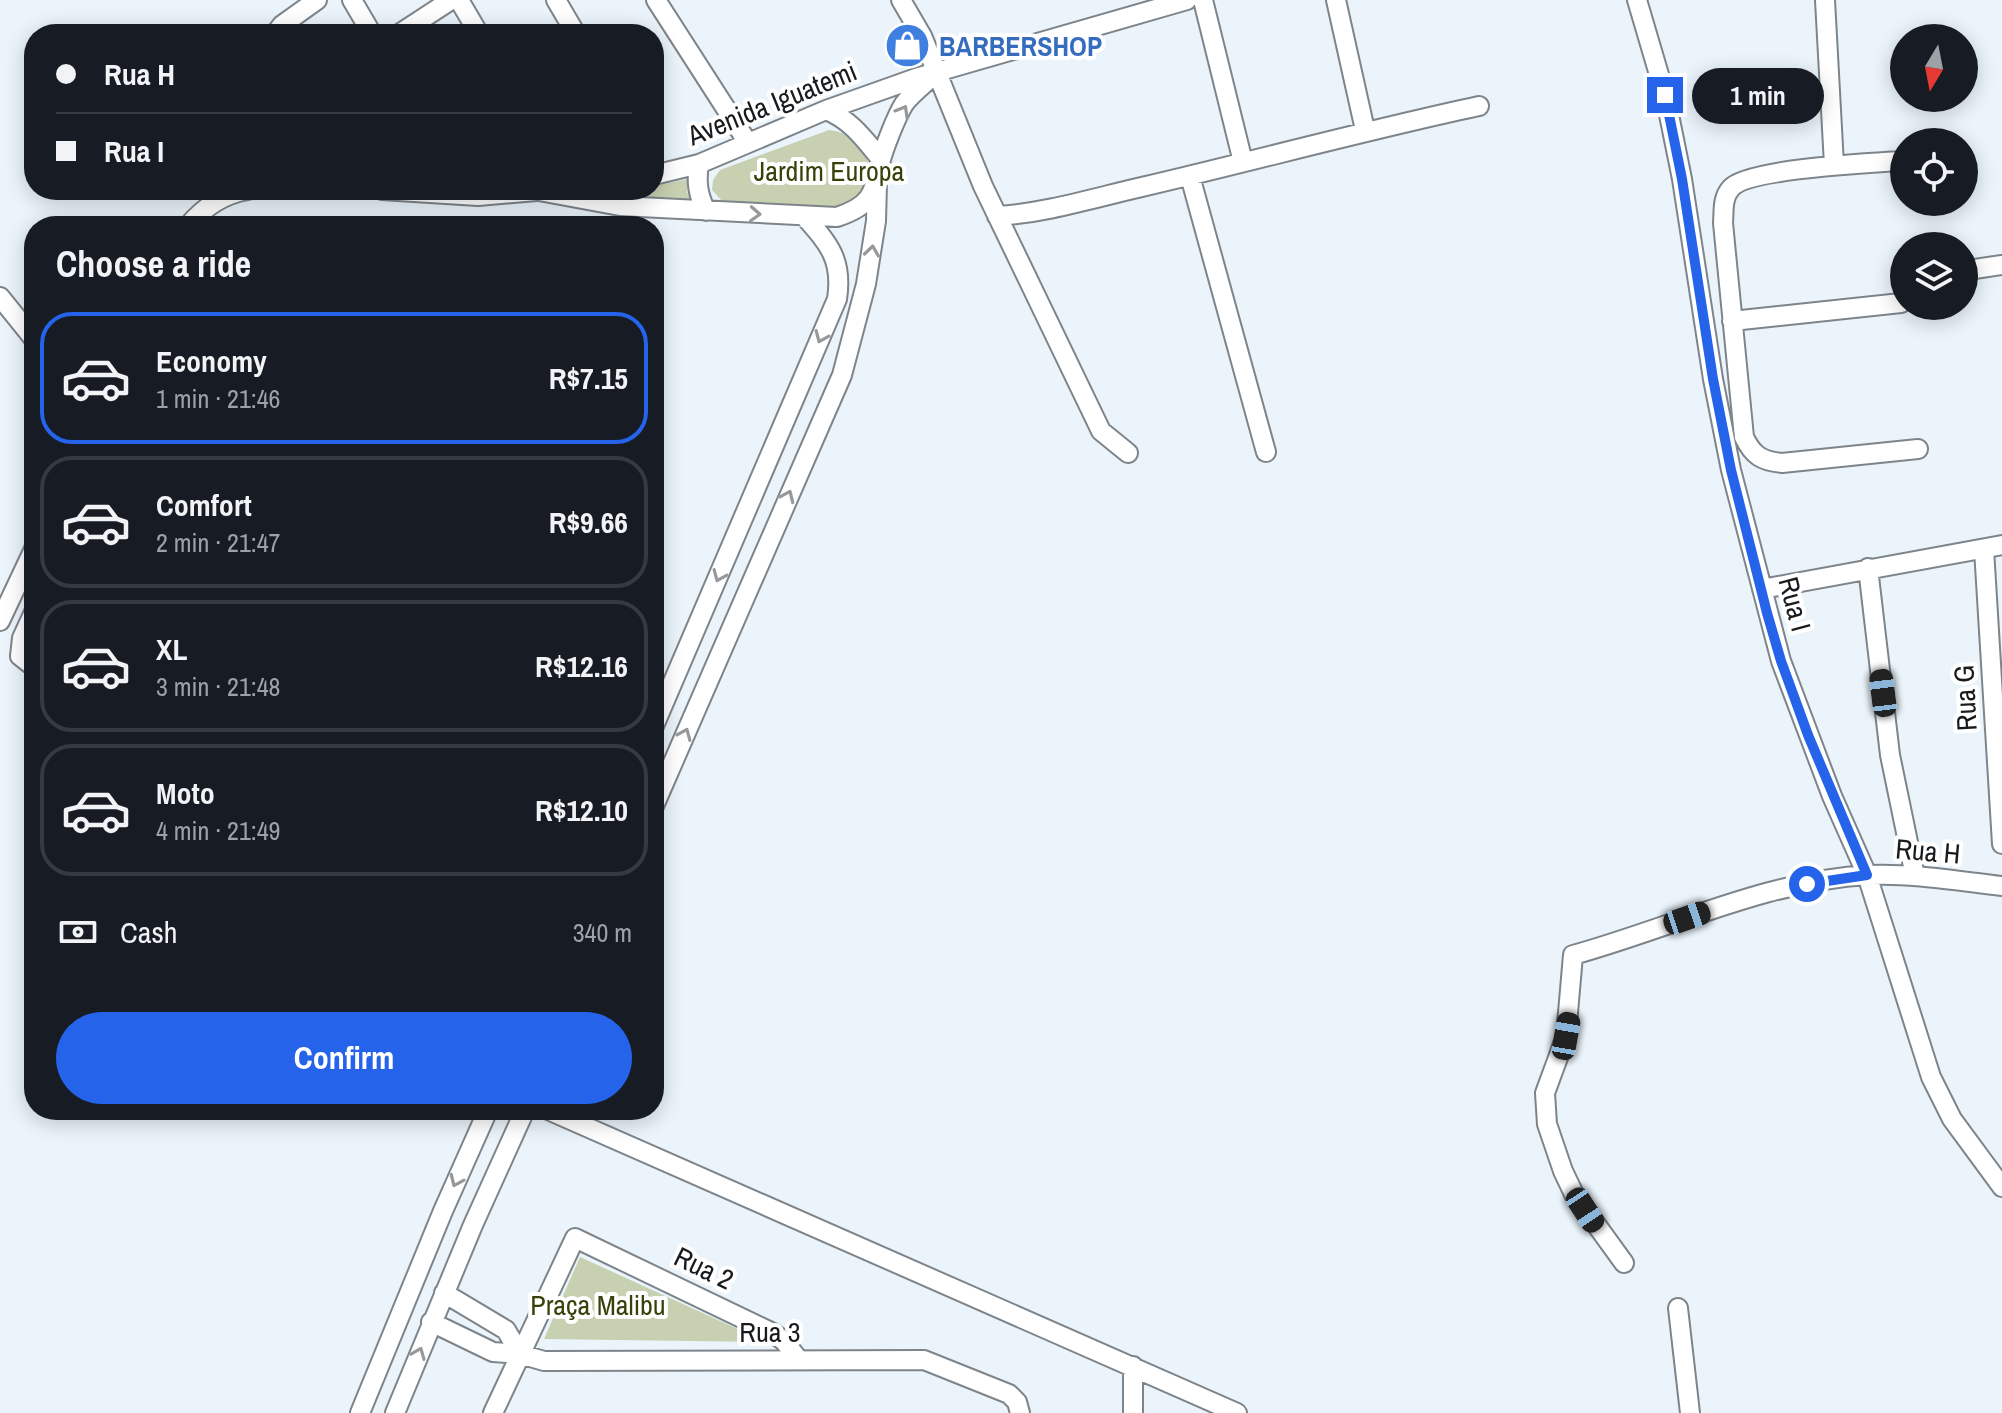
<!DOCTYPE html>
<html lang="en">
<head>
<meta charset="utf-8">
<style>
	:root { --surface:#171b24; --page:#20242c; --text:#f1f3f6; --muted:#9ea1a6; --line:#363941; --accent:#2563eb }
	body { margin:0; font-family:"Archivo Narrow",sans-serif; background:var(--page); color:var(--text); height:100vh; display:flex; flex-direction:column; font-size:30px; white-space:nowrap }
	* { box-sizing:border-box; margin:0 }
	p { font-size:26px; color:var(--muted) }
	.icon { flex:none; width:44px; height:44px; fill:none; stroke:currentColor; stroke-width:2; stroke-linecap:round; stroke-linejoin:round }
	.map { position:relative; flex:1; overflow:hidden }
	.drawer { position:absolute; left:24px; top:216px; width:640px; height:904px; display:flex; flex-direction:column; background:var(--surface); border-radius:32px; box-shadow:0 4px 20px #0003 }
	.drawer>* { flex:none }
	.hud { position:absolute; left:24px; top:24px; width:640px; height:176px; border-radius:32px; box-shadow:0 4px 20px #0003; display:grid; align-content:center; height:176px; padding:0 32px; background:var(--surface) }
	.needle { width:52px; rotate:190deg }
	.tools { position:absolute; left:1890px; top:24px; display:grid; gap:16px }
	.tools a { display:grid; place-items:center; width:88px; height:88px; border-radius:50%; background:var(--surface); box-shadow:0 4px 20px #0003; font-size:40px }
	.end { position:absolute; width:36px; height:36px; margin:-18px; border:10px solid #2563eb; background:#fff; box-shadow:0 0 0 4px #fff }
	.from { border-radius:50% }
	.bubble { position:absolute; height:56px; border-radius:28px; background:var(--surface); box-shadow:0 4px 20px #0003; font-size:26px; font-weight:800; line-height:56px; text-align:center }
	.car { position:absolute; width:24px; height:48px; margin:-24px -12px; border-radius:10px; box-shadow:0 0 6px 2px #0007; background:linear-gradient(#222 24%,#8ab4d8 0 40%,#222 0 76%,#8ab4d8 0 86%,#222 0) }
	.hud b { display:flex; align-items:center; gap:28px; height:76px; font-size:30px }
	.hud b+b { border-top:2px solid var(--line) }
	.hud i { width:20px; height:20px; background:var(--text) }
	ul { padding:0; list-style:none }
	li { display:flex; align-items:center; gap:24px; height:132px; margin:0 16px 12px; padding:0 16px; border:4px solid var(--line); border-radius:32px }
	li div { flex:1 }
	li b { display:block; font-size:30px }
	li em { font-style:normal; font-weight:800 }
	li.active { border-color:var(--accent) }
	li>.icon { width:72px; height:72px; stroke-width:1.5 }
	h2 { padding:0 32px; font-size:36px; line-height:96px }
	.pay { display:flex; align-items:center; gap:20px; height:88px; padding:0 32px; font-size:30px }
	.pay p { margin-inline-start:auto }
	.cta { display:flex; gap:16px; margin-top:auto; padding:16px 32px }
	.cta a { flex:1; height:92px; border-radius:48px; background:var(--accent); color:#fff; font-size:32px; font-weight:800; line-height:92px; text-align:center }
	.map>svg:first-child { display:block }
	.green { fill:#c7d0b0 }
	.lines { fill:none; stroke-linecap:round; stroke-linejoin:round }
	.minor-casing { stroke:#7d858b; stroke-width:22 }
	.minor { stroke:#fff; stroke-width:18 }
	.oneway { stroke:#979899 }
	.route { stroke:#2563eb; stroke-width:10 }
	.labels { text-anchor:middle; stroke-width:8; stroke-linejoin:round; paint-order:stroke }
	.shop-label { font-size:28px; font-weight:bold; fill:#366cbe; stroke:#fff; text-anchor:start }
	.street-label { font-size:28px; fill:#181b1d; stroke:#fff }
	.park-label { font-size:28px; fill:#37420a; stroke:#fff }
</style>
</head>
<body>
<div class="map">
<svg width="2002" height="1413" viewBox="0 0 2002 1413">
	<rect width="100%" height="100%" fill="#ebf4fb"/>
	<path class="green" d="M 829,130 C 875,135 885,190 841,208 C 829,213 741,203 722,201 L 712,190 L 713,180 L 720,170 Z
		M 688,179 L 687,192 L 693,203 L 593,198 L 632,190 L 654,190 L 654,186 Z
		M 580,1257 L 766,1342 L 544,1339 Z"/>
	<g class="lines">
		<defs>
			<path id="minor" d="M 352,0 L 372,34
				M 459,0 L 479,34
				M 556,0 L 576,34
				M 656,0 L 748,143
				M 901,0 L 922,36 L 983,186 L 1101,431 L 1128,453
				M 1203,0 L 1243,162
				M 1336,0 L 1365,130
				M 1637,0 L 1665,95 L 1682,179 L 1713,379 L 1731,470 L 1781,661 L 1832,796 L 1867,875 L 1931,1077 L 1952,1119 L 2002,1187
				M 1825,0 L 1834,165
				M 275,34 L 282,25 L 317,0
				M 399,34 L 451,0
				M 826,110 C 851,120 864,139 881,159
				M 1901,161 C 1871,163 1747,169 1731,188 C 1722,198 1724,211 1723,223 L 1744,437 C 1753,456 1762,461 1782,463 L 1918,449
				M 699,164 C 696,182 698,195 706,211
				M 654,175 L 699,164 L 826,110 L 916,78 L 1187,0
				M 1190,176 L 1266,452
				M 382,190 L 478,196 L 548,190
				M 539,191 L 620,206 L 837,217 C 870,206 874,195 880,163 C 884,148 896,117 904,104 C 912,93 926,83 936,73
				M 997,216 C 1047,213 1097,197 1146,186 C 1257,160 1367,130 1479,106
				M 188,226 C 204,207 223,194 248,190
				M 1968,270 L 2002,265
				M 0,297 L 34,339
				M 1732,321 L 1901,303
				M 1984,549 L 2002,844
				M 1868,568 L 1890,755 L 1915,876
				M 1762,589 L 2002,545
				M 34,612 L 22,638 L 20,656 L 34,667
				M 0,621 L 34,549
				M 654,726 L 837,299 C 843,260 829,244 805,217
				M 654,806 L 842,375 L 866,284 L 876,221 L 877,184
				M 548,1110 L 1237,1413
				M 1624,1263 L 1574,1194 L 1563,1171 L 1547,1124 L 1545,1093 L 1566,1036 L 1573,955 C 1671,928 1766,881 1868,875 C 1913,873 1958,881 2002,886
				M 444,1293 L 506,1330 L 520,1354
				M 1678,1308 L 1690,1413
				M 431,1322 L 493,1352 L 520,1354 L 544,1361 L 924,1360 L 1009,1394 L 1017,1402 L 1020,1413
				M 1133,1366 L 1133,1413
				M 360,1413 L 443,1211 L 488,1110
				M 395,1413 L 473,1225 L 525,1110
				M 493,1413 L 575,1238 L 773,1333 L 784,1341 L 799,1360"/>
		</defs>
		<use href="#minor" class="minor-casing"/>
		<use href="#minor" class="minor"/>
	</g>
	<defs><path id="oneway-chevron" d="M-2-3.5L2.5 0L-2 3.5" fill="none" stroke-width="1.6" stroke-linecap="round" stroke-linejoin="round" transform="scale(2)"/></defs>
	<g class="oneway">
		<use href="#oneway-chevron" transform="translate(903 111) rotate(-60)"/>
		<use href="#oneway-chevron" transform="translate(755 214) rotate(3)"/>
		<use href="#oneway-chevron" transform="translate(872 251) rotate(-82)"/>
		<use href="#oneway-chevron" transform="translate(821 337) rotate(113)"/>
		<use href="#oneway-chevron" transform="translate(788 496) rotate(-66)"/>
		<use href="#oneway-chevron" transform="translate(719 576) rotate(113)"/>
		<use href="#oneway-chevron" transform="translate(685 734) rotate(-67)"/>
		<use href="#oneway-chevron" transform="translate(456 1181) rotate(114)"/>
		<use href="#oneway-chevron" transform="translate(419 1353) rotate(-68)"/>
	</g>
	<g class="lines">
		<path class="route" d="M 1665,95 L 1682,179 L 1713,379 L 1731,470 L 1767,613 L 1781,661 L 1808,735 L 1867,875 L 1807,884"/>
	</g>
	<defs>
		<symbol id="shop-disc" viewBox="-11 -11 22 22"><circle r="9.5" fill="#3f7fe0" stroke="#fff"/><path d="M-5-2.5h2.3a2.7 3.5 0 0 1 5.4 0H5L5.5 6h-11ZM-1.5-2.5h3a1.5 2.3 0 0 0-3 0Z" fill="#fff"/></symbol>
	</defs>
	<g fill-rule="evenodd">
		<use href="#shop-disc" x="882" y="20" width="51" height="51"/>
	</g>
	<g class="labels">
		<g class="shop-label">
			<text x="939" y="56">BARBERSHOP</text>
		</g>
		<g class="street-label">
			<text transform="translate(772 103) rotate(-22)" y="10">Avenida Iguatemi</text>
			<text transform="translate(1795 604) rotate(75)" y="10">Rua I</text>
			<text transform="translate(1965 698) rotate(-93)" y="10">Rua G</text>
			<text transform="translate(1928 851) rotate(5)" y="10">Rua H</text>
			<text transform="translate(704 1268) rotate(26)" y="10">Rua 2</text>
			<text x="770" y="1342">Rua 3</text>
		</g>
		<g class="park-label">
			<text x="829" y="181">Jardim Europa</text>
			<text x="598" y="1315">Praça Malibu</text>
		</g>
	</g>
</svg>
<div class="tools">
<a><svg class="needle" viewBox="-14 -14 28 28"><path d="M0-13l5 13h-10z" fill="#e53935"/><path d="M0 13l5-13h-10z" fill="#9ea1a6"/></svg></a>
<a><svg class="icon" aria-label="locate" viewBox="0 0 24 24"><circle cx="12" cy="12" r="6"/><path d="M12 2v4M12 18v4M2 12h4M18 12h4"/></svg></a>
<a><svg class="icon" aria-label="layers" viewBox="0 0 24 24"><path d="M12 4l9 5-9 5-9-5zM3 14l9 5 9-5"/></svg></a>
</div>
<i class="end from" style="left:1807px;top:884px"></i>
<i class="end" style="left:1665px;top:95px"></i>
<div class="bubble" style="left:1692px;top:68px;width:132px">1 min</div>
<i class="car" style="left:1883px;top:693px;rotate:353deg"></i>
<i class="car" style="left:1687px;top:918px;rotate:71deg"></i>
<i class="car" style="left:1566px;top:1036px;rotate:10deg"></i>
<i class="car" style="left:1585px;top:1210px;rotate:147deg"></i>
<div class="hud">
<b><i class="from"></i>Rua H</b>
<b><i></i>Rua I</b>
</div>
<section class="drawer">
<h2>Choose a ride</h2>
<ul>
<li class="active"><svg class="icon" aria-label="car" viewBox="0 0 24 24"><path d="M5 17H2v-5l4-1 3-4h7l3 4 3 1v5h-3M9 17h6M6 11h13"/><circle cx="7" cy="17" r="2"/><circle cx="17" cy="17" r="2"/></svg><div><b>Economy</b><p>1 min · 21:46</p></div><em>R$7.15</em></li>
<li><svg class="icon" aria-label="car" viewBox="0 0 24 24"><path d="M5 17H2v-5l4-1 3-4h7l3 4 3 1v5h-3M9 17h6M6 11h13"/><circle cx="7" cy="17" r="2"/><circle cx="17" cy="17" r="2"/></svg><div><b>Comfort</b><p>2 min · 21:47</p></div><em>R$9.66</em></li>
<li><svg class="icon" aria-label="car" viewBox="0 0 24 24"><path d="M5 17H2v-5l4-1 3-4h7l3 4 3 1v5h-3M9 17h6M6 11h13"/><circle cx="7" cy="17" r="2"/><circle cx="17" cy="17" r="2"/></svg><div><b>XL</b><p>3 min · 21:48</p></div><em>R$12.16</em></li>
<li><svg class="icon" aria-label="car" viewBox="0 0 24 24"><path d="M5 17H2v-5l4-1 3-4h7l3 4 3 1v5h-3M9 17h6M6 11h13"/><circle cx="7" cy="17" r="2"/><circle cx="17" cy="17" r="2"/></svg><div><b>Moto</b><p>4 min · 21:49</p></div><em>R$12.10</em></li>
</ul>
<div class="pay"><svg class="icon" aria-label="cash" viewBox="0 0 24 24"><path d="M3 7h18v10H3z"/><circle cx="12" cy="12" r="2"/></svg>Cash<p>340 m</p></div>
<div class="cta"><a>Confirm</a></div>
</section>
</div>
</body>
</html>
